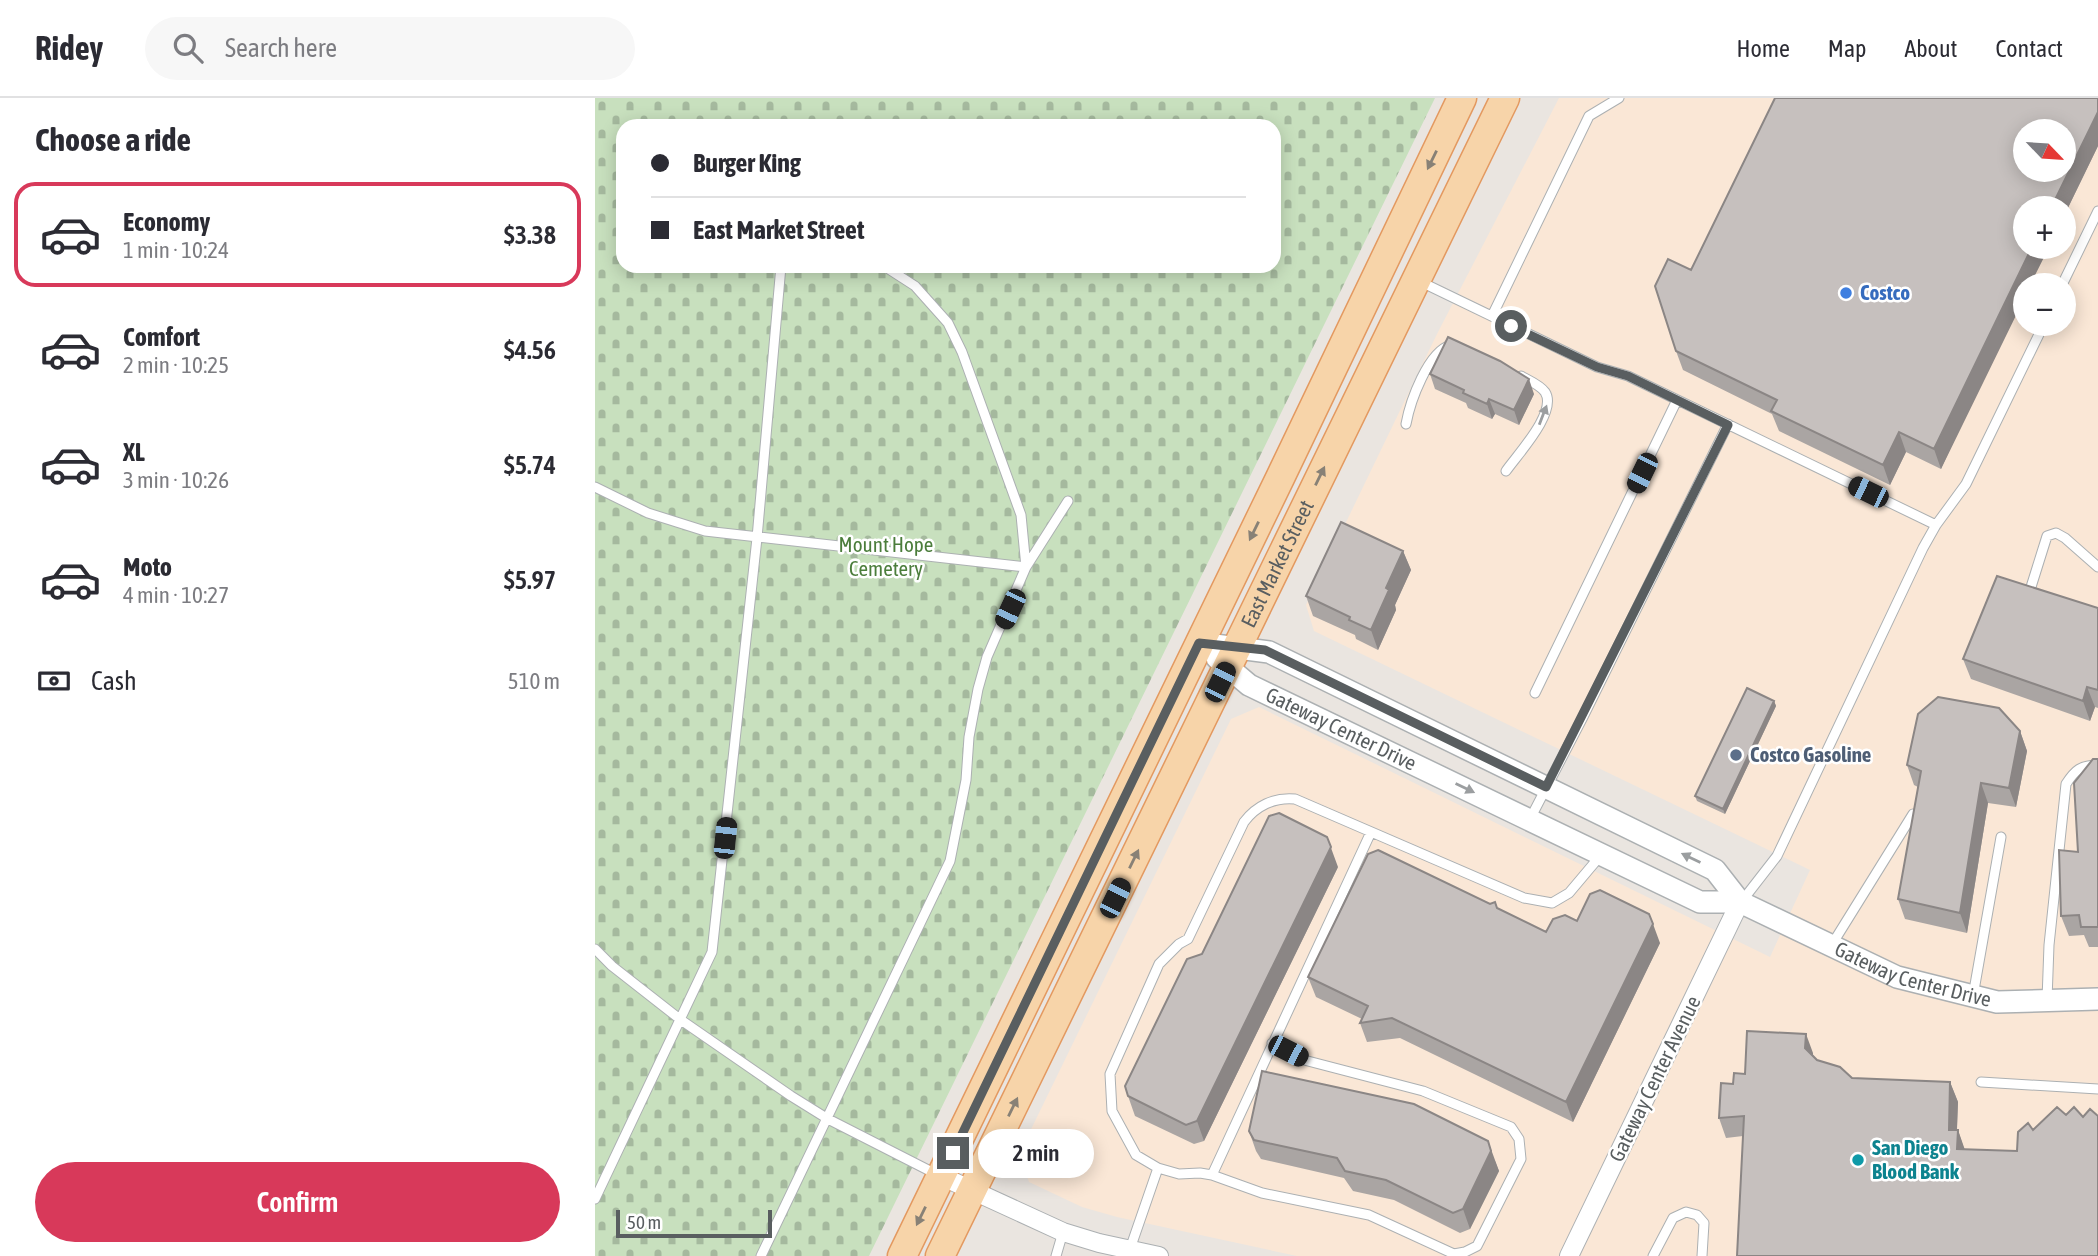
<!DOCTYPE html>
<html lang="en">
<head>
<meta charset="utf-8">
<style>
	:root { --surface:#fff; --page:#f7f7f7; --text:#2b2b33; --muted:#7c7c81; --line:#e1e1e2; --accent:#d8395a }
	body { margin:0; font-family:"Asap Condensed",sans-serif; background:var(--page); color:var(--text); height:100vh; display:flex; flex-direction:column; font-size:26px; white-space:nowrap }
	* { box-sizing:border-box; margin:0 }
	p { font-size:23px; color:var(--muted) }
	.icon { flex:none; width:38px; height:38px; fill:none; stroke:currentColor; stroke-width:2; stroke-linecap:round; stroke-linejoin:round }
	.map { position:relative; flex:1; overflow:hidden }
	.side { display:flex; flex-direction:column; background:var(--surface); width:595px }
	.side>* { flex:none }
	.top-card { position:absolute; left:21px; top:21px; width:665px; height:154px; border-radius:21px; box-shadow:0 4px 18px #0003; display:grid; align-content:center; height:154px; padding:0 35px; background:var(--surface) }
	.needle { width:46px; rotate:115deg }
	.tools { position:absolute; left:1418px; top:21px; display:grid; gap:14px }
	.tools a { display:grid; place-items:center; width:63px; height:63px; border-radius:50%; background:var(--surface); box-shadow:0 4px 18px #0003; font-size:35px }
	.scale { position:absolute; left:21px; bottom:18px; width:156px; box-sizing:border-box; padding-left:7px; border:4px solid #595e60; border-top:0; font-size:19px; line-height:24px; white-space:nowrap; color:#595e60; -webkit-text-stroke:5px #fff; paint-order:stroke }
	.end { position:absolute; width:32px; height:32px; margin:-16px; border:9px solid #595e60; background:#fff; box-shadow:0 0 0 4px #fff }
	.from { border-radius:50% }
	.bubble { position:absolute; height:49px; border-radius:24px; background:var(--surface); box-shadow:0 4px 18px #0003; font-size:23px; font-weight:600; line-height:49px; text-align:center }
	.car { position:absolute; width:21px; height:42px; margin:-21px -10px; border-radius:9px; box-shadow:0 0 5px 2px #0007; background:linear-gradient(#222 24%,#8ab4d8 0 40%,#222 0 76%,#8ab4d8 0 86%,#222 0) }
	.top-card b { display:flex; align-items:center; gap:24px; height:66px; font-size:26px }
	.top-card b+b { border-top:2px solid var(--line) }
	.top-card i { width:18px; height:18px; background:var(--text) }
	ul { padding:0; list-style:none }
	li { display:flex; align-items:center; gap:21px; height:105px; margin:0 14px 10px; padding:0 21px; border:4px solid transparent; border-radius:21px }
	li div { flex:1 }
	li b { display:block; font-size:26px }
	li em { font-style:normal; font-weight:600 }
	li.active { border-color:var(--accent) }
	li>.icon { width:63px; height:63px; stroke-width:1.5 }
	h2 { padding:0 35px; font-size:32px; line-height:84px }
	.pay { display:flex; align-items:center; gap:18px; height:77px; padding:0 35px; font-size:26px }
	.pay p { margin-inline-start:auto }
	.primary-button { display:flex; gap:14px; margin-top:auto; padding:14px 35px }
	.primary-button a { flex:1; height:80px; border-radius:42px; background:var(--accent); color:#fff; font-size:28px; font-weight:600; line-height:80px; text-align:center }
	header { display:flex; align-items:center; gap:42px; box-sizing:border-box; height:98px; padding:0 35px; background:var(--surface); border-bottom:2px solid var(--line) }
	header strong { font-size:33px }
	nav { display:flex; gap:38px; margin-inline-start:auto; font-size:24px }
	.search { width:490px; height:63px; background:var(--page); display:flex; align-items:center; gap:18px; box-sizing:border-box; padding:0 24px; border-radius:38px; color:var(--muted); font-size:26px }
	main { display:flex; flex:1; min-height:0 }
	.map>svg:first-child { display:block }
	.commercial { fill:#fae7d6; fill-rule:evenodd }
	.cemetery { fill:url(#cemetery-stones); fill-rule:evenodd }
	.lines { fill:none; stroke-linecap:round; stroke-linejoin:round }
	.service-casing { stroke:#acb0b2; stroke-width:11 }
	.minor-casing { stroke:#acb0b2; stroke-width:20 }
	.tertiary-casing { stroke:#acb0b2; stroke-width:24 }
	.primary-casing { stroke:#e39960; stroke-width:31 }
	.service { stroke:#fff; stroke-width:9 }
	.minor { stroke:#fff; stroke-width:18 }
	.tertiary { stroke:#fff; stroke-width:21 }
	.primary { stroke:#f7d4a9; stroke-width:28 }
	.wall { fill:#aaa5a3 }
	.shaded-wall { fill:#8b8685 }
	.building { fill:#c6c0be; stroke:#8b8685; stroke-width:2; fill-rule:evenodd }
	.oneway { fill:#888176 }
	.oneway2 { fill:#9b9ea0 }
	.route { stroke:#595e60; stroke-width:9 }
	.shop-dot { fill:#3f7fe0; stroke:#fff; stroke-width:2.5 }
	.service-dot { fill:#5c6f8a; stroke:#fff; stroke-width:2.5 }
	.culture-dot { fill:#0f9aa8; stroke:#fff; stroke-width:2.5 }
	.labels { text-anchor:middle; stroke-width:5; stroke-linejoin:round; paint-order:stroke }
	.shop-label { font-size:21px; font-weight:bold; fill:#366cbe; stroke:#fff; text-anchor:start }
	.park-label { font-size:21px; fill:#4b7d3b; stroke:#fff }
	.street-label { font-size:21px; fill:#595e60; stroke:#fff }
	.service-label { font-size:21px; font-weight:bold; fill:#4e5e75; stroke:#fff; text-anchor:start }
	.culture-label { font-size:21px; font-weight:bold; fill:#0d838f; stroke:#fff; text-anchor:start }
</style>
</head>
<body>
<header>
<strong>Ridey</strong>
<div class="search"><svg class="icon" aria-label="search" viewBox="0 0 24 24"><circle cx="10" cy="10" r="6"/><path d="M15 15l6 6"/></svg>Search here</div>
<nav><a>Home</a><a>Map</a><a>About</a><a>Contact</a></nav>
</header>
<main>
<section class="side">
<h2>Choose a ride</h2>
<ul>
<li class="active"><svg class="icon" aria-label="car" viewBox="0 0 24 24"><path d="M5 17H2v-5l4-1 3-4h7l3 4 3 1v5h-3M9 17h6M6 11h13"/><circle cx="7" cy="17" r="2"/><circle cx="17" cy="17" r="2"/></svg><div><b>Economy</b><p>1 min · 10:24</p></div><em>$3.38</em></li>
<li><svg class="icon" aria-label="car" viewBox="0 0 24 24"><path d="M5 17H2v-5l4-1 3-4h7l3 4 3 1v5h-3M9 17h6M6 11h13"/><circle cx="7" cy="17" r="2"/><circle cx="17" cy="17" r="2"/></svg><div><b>Comfort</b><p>2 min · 10:25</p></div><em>$4.56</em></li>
<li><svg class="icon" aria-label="car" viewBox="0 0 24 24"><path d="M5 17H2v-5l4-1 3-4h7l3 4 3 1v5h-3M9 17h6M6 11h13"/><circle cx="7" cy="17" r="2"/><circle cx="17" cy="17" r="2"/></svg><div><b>XL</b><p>3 min · 10:26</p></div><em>$5.74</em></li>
<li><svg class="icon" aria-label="car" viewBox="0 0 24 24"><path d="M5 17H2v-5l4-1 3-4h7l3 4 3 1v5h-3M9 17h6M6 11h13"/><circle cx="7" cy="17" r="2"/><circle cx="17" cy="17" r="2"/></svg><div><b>Moto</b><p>4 min · 10:27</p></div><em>$5.97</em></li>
</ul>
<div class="pay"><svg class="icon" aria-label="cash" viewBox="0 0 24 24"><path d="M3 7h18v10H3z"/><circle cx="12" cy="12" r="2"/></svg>Cash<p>510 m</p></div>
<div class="primary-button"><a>Confirm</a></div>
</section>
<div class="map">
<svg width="1503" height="1158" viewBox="0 0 1503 1158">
	<defs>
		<pattern id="cemetery-stones" width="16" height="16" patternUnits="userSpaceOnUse" patternTransform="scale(1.75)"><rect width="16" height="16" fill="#c8e0be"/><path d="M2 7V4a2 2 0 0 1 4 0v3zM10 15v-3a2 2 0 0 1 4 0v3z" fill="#a5b99e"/></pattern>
	</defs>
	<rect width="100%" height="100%" fill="#eae5e0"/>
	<path class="commercial" d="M 964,0 L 1503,0 L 1503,1158 L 702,1158 L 522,1119 L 487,1109 L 434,1084 L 424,1056 L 636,621 L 664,609 L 1175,859 L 1215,772 L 719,533 L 711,507 L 842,236 ZM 1430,33 L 1468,33 L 1468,72 L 1430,72 ZM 1430,110 L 1468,110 L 1468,149 L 1430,149 ZM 1430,187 L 1468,187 L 1468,226 L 1430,226 Z"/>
	<path class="cemetery" d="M 0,0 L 840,0 L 274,1158 L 0,1158 ZM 28,28 L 679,28 L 679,168 L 28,168 Z"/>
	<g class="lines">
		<defs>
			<path id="service" d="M 289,168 L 320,188 L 353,225 L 367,254 L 426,417 L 431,469
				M 824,183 L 1002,269 L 1033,278 L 1341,427
				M 1467,187 L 1503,113
				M 897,218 L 994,18 L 1024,0
				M 811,326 C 815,304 833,253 856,247
				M 911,373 C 922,357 963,314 950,294 C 945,287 933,282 926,278
				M 0,389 L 53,415 L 110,433 L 431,469
				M 1436,489 L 1452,438 L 1461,435 L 1470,440 L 1503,469
				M 940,595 L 1082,302
				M 935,721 L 988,619 L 1133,326
				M 1147,803 L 1182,758 L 1328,450 L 1341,427 L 1371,386 L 1449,226
				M 1236,848 L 1318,716
				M 0,851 L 17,868 L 86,922 L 196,998 L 233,1021 L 341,1076
				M 1378,898 L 1406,739
				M 1452,902 L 1454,847 L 1471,686 C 1480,672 1486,667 1503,667
				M 1386,984 L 1503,991
				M 563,1070 L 541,1057 L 517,1013 L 515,976 L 564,866 L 584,846 L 593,841 L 649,724 C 661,708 679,699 700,701 L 929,800 L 957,805 L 974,795 L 1006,757
				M 617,1077 L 667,1095 L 774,1117 L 859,1156 L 870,1154 L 882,1148 L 926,1061 L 924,1041 L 916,1029 L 828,993 L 709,962 L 677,945
				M 0,1101 L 117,854 L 162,440 L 186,168
				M 535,1151 L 563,1070 L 584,1076 L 605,1075 L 617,1077 L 776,734
				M 166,1158 L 355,763 L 371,682 L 374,639 L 383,591 L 392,559 L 431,469 L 473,403
				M 461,1158 L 468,1134
				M 1058,1158 L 1078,1120 L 1091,1114 L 1102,1117 L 1109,1125 L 1107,1158"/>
			<path id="minor" d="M 346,1078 L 468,1134 L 504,1145 L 564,1158
				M 974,1158 L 1145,804"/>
			<g id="tertiary">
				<path id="s1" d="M 604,545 L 674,554 L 1120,772 L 1145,804 L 1302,879 L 1402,904 L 1503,901"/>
				<path id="s2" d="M 622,560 L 654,587 L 1105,804 L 1145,804"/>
			</g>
			<g id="primary">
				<path d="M 307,1158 L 685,380 L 867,0"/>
				<path id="s3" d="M 345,1158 L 910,0"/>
			</g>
		</defs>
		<use href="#service" class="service-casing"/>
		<use href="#minor" class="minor-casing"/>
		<use href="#tertiary" class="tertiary-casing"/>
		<use href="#primary" class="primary-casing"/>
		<use href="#service" class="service"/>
		<use href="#minor" class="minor"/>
		<use href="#tertiary" class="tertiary"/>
		<use href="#primary" class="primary"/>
	</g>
	<path class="wall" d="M 1503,0 L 1503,48 L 1468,120 L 1430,149 L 1454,149 L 1435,187 L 1430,187 L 1346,371 L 1311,354 L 1295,387 L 1184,333 L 1177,316 L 1088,272 L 1081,253 L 1096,172 Z
		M 835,276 L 939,296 L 924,327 L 900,316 L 897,321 L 873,310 L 871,305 L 840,291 Z
		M 808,453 L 816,472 L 800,507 L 801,512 L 783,552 L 761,541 L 760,537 L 718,518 L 711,498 Z
		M 1503,510 L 1503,610 L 1500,609 L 1495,623 L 1376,581 L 1368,561 Z
		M 1179,603 L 1181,608 L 1130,716 L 1102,703 L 1100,698 Z
		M 1425,633 L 1432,653 L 1421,709 L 1393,705 L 1372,835 L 1310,821 L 1303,801 L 1323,689 L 1319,687 L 1312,667 Z
		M 1503,661 L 1503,849 L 1494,849 L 1489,837 L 1474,838 L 1466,818 L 1483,754 Z
		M 743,769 L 609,1043 L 599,1046 L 540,1018 L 533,998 L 607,856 Z
		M 902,810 L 951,834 L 982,823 L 1065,845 L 978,1024 L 805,940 L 772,944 L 765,925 L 767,921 L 721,899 L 713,879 Z
		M 1218,955 L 1218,957 L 1222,962 L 1257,980 L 1355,984 L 1363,1004 L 1362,1032 L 1363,1032 L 1369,1051 L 1503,1158 L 1148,1038 L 1131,1040 L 1124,1020 L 1138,986 L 1150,976 Z
		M 654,1033 L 900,1063 L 904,1073 L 875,1131 L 865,1135 L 799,1102 L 758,1093 L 749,1080 L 666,1061 L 661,1053 Z"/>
	<path class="shaded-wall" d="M 1503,14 L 1503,48 L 1468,120 L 1468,110 L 1456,110 Z
		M 1437,149 L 1454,149 L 1435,187 L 1430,187 L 1430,199 L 1346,371 L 1339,351 Z
		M 934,281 L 939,296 L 924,327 L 919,312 Z
		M 894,301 L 900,316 L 897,321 L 892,306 Z
		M 1304,334 L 1311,354 L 1295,387 L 1288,367 Z
		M 808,453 L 816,472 L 800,507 L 801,512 L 783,552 L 776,532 L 791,490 Z
		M 1492,589 L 1500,609 L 1495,623 L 1488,603 Z
		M 1179,603 L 1181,608 L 1130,716 L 1128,711 Z
		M 1425,633 L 1432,653 L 1421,709 L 1414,690 Z
		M 1386,685 L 1393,705 L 1372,835 L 1365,815 Z
		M 732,739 L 743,769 L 609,1043 L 602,1023 Z
		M 1058,826 L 1065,845 L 978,1024 L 971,1004 Z
		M 1211,936 L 1218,955 L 1218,970 L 1210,950 Z
		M 1355,984 L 1363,1004 L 1361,1052 L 1354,1032 Z
		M 1363,1032 L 1370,1052 L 1362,1051 Z
		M 893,1043 L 904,1073 L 875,1131 L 868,1111 Z"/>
	<path class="building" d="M 1180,0 L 1503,0 L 1503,14 L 1456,110 L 1430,110 L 1430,149 L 1437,149 L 1339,351 L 1304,334 L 1288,367 L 1176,313 L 1182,302 L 1081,253 L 1060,188 L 1073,161 L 1096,172 ZM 1430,33 L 1468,33 L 1468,72 L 1430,72 Z
		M 853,239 L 905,263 L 934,281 L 919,312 L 894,301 L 892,306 L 868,295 L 869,292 L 835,276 Z
		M 746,424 L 808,453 L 791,490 L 794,492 L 776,532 L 754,522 L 755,519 L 711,498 Z
		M 1402,478 L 1503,510 L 1503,592 L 1492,589 L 1488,603 L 1368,561 Z
		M 1152,590 L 1179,603 L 1128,711 L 1100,698 Z
		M 1343,599 L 1404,610 L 1425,633 L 1414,690 L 1386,685 L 1365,815 L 1303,801 L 1326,673 L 1312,667 L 1323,616 Z
		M 1498,661 L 1503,661 L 1503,829 L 1486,829 L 1484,817 L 1466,818 L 1464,752 L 1483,754 L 1479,685 Z
		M 684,715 L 732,739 L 736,749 L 602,1023 L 591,1027 L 533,998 L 530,988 L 592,861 L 607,856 L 674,718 Z
		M 783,752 L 895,806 L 900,804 L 902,810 L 951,834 L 958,821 L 970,817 L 982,823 L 995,796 L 1005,792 L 1054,816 L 1058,826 L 971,1004 L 797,920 L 765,925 L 773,908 L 713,879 L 773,756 Z
		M 1152,933 L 1211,936 L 1210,950 L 1222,962 L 1245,969 L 1257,980 L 1355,984 L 1354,1032 L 1363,1032 L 1362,1051 L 1422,1053 L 1423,1034 L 1433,1025 L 1438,1032 L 1462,1009 L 1471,1017 L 1479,1009 L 1488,1019 L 1495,1011 L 1503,1018 L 1503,1158 L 1142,1158 L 1149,1018 L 1124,1020 L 1126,985 L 1138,986 L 1139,975 L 1150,976 Z
		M 667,973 L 819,1006 L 893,1043 L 896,1053 L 868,1111 L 858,1115 L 791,1082 L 750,1073 L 742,1060 L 659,1042 L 654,1033 Z"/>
	<defs><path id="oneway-solid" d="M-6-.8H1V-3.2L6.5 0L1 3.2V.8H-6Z" transform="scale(1.75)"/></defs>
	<g class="oneway">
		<use href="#oneway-solid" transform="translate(837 62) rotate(116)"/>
		<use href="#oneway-solid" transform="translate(725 378) rotate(-64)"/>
		<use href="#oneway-solid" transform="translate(659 433) rotate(116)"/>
		<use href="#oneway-solid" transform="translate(539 761) rotate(-64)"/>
		<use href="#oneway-solid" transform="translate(418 1009) rotate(-64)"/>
		<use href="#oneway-solid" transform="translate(326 1118) rotate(116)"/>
	</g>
	<g class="oneway2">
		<use href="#oneway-solid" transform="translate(948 317) rotate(-69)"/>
		<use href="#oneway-solid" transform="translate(870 690) rotate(26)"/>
		<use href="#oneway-solid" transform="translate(1096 760) rotate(-154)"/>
	</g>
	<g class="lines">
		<path class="route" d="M 358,1055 L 604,545 L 670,552 L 951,689 L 1133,327 L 1033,278 L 1002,269 L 916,228"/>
	</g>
	<circle class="shop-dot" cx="1251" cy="195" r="7"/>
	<circle class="service-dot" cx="1141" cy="657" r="7"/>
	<circle class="culture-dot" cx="1263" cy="1062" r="7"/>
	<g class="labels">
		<g class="shop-label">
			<text x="1265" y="202">Costco</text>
		</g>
		<g class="park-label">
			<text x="291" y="454">Mount Hope<tspan x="291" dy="24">Cemetery</tspan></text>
		</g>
		<g class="street-label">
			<text dy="7" stroke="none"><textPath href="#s3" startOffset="770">East Market Street</textPath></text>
			<text dy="7" stroke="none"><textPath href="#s2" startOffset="144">Gateway Center Drive</textPath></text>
			<text dy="7" stroke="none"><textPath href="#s1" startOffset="796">Gateway Center Drive</textPath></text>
			<text transform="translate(1060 981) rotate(-64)" y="7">Gateway Center Avenue</text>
		</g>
		<g class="service-label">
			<text x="1155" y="664">Costco Gasoline</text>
		</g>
		<g class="culture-label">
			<text x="1277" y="1057">San Diego<tspan x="1277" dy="24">Blood Bank</tspan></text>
		</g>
	</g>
</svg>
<div class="tools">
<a><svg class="needle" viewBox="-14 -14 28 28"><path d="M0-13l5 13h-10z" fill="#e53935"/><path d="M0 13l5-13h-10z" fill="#7c7c81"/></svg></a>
<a>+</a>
<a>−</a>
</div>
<div class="scale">50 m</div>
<i class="end from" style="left:916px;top:228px"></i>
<i class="end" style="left:358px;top:1055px"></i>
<div class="bubble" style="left:383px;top:1031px;width:116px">2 min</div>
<i class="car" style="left:1047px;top:375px;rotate:206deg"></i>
<i class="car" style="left:1273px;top:394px;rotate:296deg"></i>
<i class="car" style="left:415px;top:511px;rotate:205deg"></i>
<i class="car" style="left:625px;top:584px;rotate:26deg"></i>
<i class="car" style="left:130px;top:740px;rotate:6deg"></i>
<i class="car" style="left:520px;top:800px;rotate:26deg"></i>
<i class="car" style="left:693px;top:953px;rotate:117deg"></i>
<div class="top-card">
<b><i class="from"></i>Burger King</b>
<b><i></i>East Market Street</b>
</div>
</div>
</main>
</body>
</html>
